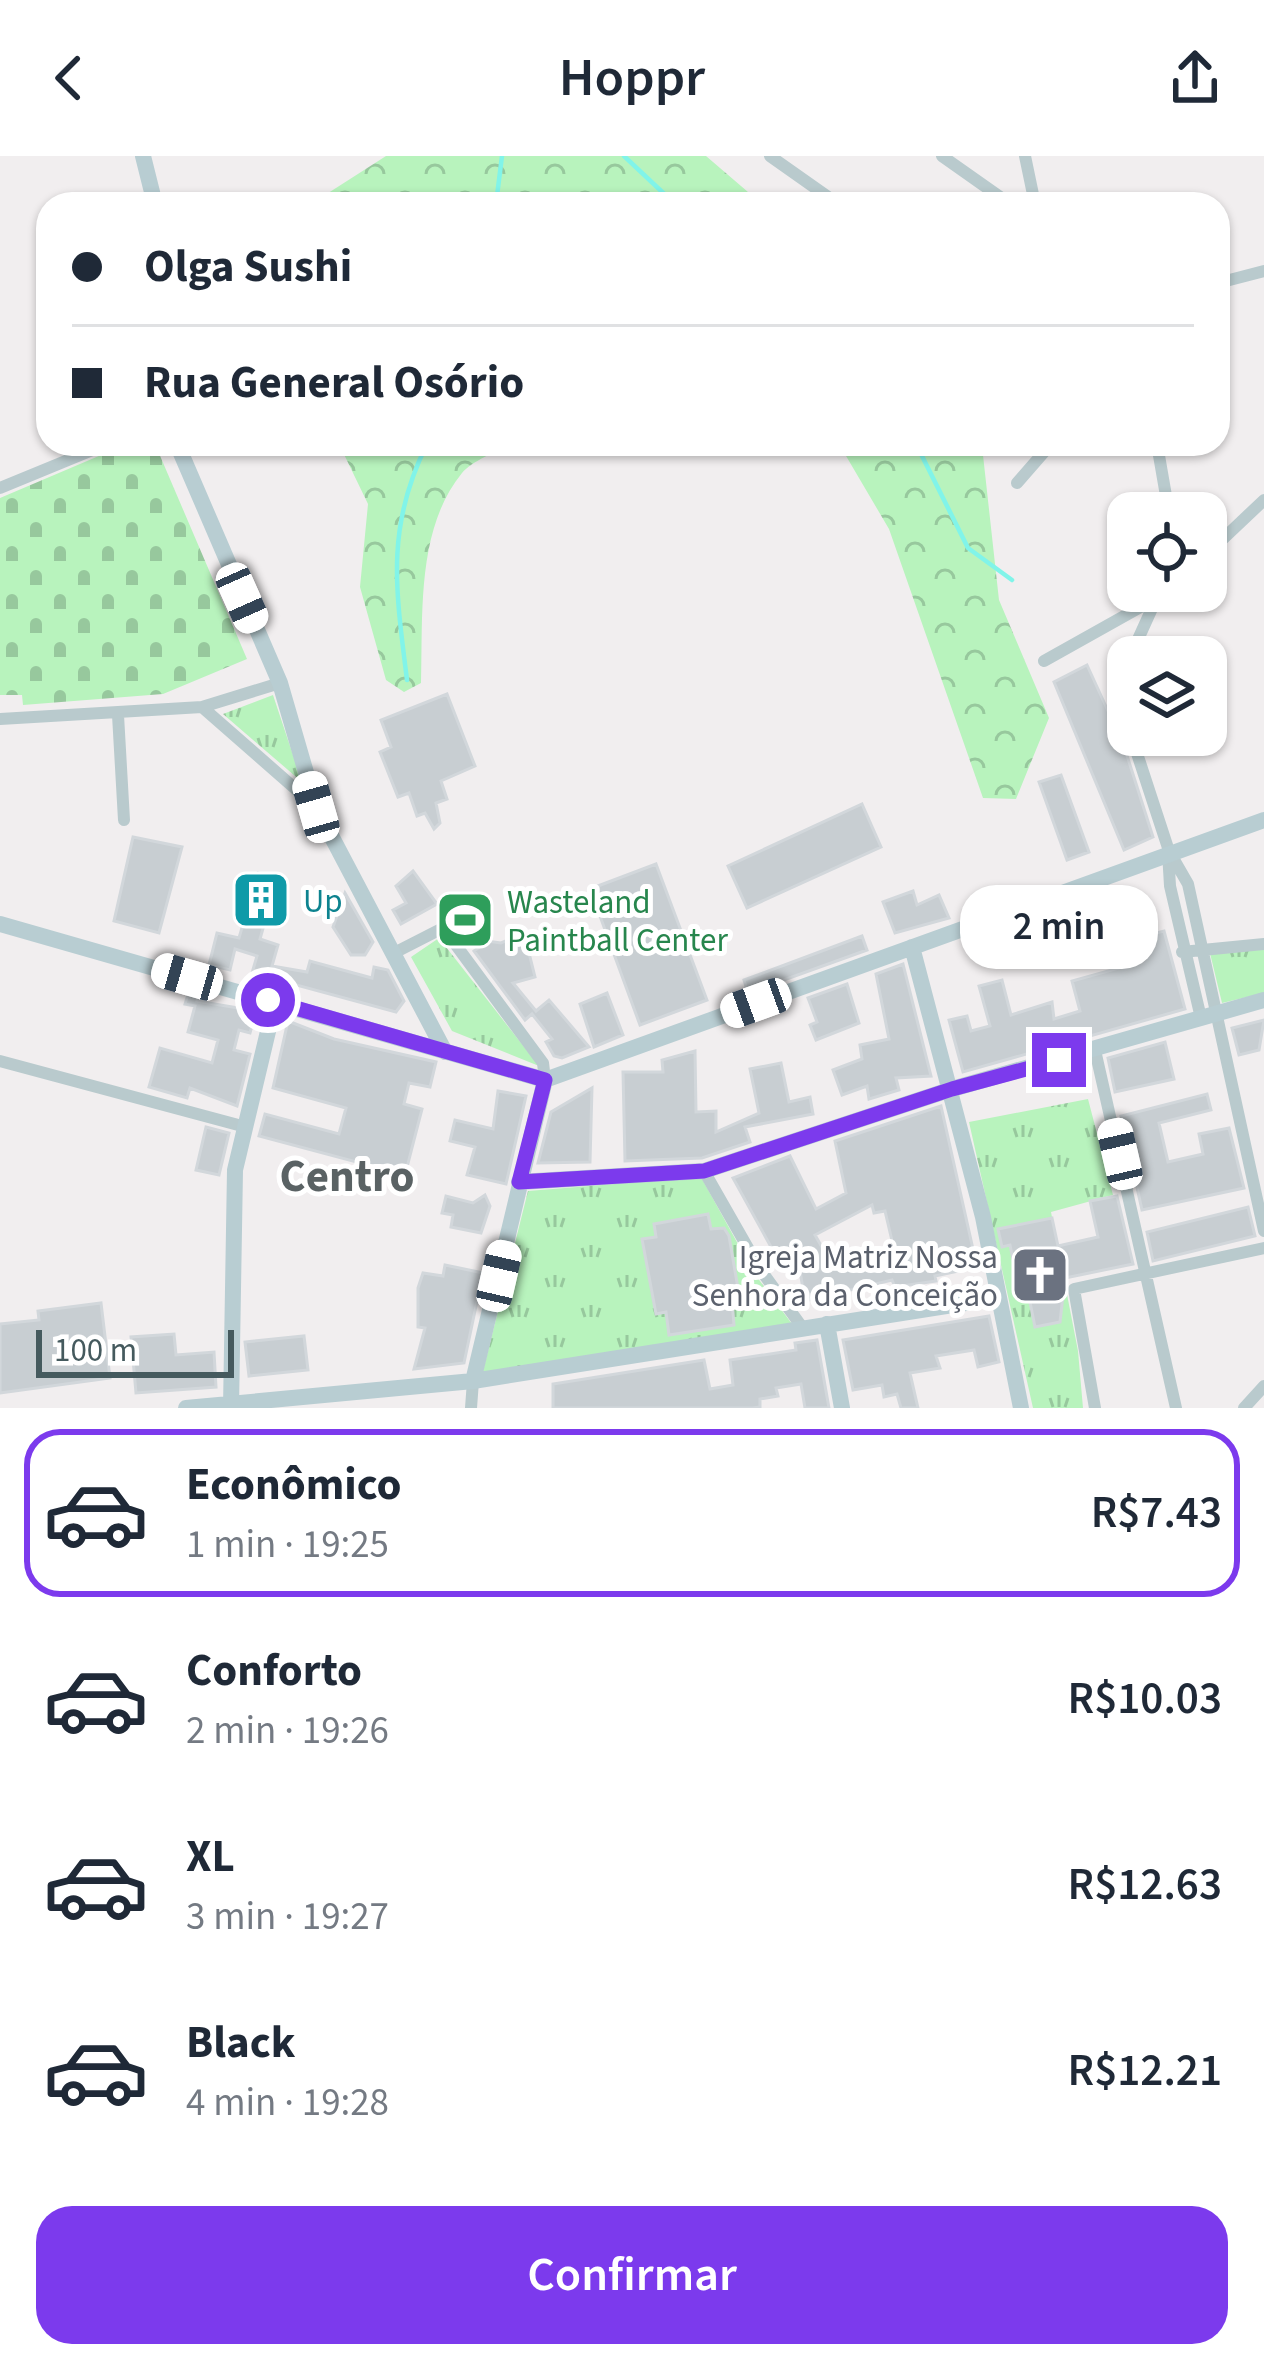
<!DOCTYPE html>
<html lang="pt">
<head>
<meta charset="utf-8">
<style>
	:root { --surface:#fff; --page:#f2f2f3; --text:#1f2937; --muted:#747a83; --line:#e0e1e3; --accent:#7c3aed }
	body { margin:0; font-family:"Source Sans 3",sans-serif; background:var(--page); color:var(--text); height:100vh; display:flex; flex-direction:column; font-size:45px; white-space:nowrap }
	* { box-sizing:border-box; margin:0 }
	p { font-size:39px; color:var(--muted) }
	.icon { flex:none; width:66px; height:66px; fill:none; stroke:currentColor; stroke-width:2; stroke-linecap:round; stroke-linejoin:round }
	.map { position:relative; height:1252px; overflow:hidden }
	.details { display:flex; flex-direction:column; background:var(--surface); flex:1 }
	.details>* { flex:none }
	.banner { position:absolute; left:36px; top:36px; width:1194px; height:264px; border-radius:36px; box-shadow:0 3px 9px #0004; display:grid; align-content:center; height:264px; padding:0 36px; background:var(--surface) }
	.controls { position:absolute; left:1107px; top:336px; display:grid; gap:24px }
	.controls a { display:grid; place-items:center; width:120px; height:120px; border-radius:24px; background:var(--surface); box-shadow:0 3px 9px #0004; font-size:60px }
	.scale { position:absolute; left:36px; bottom:30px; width:198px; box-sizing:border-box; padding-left:12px; border:6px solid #455a5e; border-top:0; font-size:33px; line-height:42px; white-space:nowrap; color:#455a5e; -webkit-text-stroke:9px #fff; paint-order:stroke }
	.end { position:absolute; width:54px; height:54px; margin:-27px; border:15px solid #7c3aed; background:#fff; box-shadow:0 0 0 6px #fff }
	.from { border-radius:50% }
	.bubble { position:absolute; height:84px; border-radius:36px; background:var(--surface); box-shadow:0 3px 9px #0004; font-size:39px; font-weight:600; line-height:84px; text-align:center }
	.car { position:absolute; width:36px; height:72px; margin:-36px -18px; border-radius:15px; box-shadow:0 0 9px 3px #0007; background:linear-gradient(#fff 24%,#345 0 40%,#fff 0 76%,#345 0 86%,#fff 0) }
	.banner b { display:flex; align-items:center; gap:42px; height:114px; font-size:45px }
	.banner b+b { border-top:3px solid var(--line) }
	.banner i { width:30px; height:30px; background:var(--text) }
	ul { padding:21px 0 0; list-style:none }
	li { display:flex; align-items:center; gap:36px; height:168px; margin:0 24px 18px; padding:0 12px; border:6px solid transparent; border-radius:36px }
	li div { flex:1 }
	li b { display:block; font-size:45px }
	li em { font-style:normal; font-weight:600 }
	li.current { border-color:var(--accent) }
	li>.icon { width:108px; height:108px; stroke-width:1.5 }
	.cta { display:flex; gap:24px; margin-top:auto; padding:24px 36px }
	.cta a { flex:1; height:138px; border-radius:36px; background:var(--accent); color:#fff; font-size:48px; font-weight:600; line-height:138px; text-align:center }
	header { display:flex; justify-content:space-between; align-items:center; height:156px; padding:0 36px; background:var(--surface); font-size:54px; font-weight:600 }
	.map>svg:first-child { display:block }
	.forest { fill:url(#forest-crowns) }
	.cemetery { fill:url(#cemetery-stones) }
	.park { fill:url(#park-tufts) }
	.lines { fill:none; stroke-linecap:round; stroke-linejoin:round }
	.stream { stroke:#81f4e9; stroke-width:4.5 }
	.building { fill:#c8ced2; stroke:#d2d7db; stroke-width:3; fill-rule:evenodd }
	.street { stroke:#b9cacd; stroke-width:12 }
	.secondary { stroke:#b8cdd2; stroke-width:16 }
	.route { stroke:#7c3aed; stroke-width:15 }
	.labels { text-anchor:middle; stroke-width:10; stroke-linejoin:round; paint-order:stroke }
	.culture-label { font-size:33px; fill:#0d838f; stroke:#fff; text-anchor:start }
	.leisure-label { font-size:33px; fill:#27864d; stroke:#fff; text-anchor:start }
	.worship-label { font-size:33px; fill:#5b616d; stroke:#fff; text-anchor:end }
	.district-label { font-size:45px; font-weight:bold; fill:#5a6264; stroke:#fff }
</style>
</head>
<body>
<header><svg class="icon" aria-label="back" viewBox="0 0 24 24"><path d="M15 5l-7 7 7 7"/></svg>Hoppr<svg class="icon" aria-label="share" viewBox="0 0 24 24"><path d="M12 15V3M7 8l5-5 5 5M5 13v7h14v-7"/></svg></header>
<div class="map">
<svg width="1264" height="1252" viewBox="0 0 1264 1252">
	<defs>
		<pattern id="forest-crowns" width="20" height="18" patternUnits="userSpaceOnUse" patternTransform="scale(3)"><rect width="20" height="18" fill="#b8f3bd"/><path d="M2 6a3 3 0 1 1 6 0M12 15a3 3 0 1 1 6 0" fill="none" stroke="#97c89d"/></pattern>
		<pattern id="cemetery-stones" width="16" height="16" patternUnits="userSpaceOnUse" patternTransform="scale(3)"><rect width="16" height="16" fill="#b8f3bd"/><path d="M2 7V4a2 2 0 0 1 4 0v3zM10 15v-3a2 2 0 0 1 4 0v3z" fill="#97c89d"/></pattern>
		<pattern id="park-tufts" width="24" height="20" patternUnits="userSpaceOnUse" patternTransform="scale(3)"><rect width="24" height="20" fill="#b8f3bd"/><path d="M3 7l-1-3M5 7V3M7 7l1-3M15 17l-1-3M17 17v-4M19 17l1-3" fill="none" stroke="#97c89d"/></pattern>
	</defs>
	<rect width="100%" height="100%" fill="#f1eeef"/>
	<path class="forest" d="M 386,0 L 706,0 L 762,48 L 311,48 Z
		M 339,288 L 510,288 C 496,296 472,305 462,317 C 416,373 423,460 421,527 L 404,536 L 386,524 L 360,431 L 368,348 Z
		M 839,288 L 974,288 L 983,299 L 999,444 L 1049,562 L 1016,643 L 983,642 L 889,373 Z"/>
	<path class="cemetery" d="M 127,288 L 155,288 L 247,503 L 163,538 L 23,549 L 22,539 L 0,539 L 0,342 Z"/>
	<path class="park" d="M 273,539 L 302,626 L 223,558 Z
		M 439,782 L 539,910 L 452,875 L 411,801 Z
		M 1264,790 L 1264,837 L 1222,847 L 1209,793 Z
		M 1088,943 L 1113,1039 L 1051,1056 L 1078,1195 L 1083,1252 L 1033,1252 L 969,966 Z
		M 701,1021 L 754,1117 L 792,1168 L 482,1219 L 528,1035 Z"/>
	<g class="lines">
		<path class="stream" d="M 624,0 L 675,48
			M 496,48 L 502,0
			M 916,288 L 968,392 L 1012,424
			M 407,524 C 396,435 385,372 427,288"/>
	</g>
	<path class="building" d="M 1087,509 L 1124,590 L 1153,681 L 1124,694 L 1054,526 Z
		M 447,538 L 475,610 L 441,625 L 447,643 L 436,647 L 440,667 L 434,673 L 425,657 L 417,660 L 409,637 L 398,641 L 380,596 L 391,591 L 381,564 Z
		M 1061,619 L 1089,696 L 1067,704 L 1039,626 Z
		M 862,648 L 881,691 L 747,752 L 728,710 Z
		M 133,681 L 182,691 L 159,777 L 114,765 Z
		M 656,708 L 707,844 L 640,869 L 590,733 Z
		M 413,715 L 437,748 L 401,768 L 393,754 L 406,747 L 396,730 Z
		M 258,717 L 277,723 L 260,783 L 278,789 L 272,810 L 307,816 L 310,805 L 372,822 L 374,811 L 388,814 L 404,845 L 396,856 L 252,817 L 257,800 L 235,793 L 230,814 L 209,809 L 217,777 L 239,782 Z
		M 913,735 L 917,749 L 939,739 L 949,762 L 895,777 L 883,746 Z
		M 345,737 L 373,786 L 365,799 L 351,799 L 333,771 Z
		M 1164,775 L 1185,853 L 963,916 L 949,864 L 967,860 L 971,875 L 990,870 L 979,830 L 1002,824 L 1011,859 L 1052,846 L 1054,863 L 1080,855 L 1072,825 L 1119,812 L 1113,788 Z
		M 524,777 L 535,821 L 513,827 L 536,855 L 549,844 L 589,891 L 562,902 L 554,900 L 546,886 L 552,883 L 532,858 L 525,864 L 474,795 L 487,785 L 501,787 Z
		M 862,780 L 867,794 L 748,837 L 744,824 Z
		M 903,808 L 931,920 L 896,922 L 899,934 L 869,943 L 867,930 L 842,939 L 833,914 L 862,903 L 860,889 L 889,883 L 876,818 Z
		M 847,828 L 859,867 L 816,884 L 810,869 L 817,866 L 808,842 Z
		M 189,835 L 199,838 L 197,845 L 256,855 L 250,877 L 239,874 L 234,894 L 250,898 L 237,950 L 190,932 L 187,942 L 149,931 L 160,892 L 212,907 L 218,884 L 188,876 L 195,850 L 185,848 Z
		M 607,837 L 623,879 L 594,891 L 580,848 Z
		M 1264,864 L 1259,894 L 1239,899 L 1232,872 Z
		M 288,865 L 334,883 L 436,906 L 430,931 L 409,927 L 404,948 L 422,953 L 405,1019 L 259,980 L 265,958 L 339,978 L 346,952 L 273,932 Z
		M 1165,886 L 1174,923 L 1115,936 L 1108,902 Z
		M 695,895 L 696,956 L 716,955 L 716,976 L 759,957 L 750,913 L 781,907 L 789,946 L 810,941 L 813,958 L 745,971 L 750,986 L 702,1002 L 625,1005 L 623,916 L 663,916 L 662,904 Z
		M 592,932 L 590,1006 L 538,1007 L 551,956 Z
		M 498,935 L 526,940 L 506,1028 L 467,1019 L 475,991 L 450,985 L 455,964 L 493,973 Z
		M 1207,938 L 1211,954 L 1159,967 L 1168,1006 L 1203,998 L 1199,978 L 1229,972 L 1244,1032 L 1142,1054 L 1121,960 Z
		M 941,950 L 977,1111 L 935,1120 L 936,1125 L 895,1131 L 892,1124 L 805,1145 L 799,1109 L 789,1114 L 780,1097 L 776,1100 L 733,1022 L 790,1000 L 816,1053 L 846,1037 L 835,985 ZM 872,1049 L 874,1057 L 885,1055 L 893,1089 L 853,1106 L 852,1100 L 830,1105 L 815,1079 Z
		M 206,971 L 229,977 L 219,1019 L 196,1014 Z
		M 485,1039 L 490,1050 L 481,1077 L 451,1071 L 453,1059 L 442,1057 L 446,1040 L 473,1047 Z
		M 1117,1040 L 1133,1108 L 1065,1122 L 1060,1166 L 1035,1171 L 1029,1141 L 1021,1143 L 1010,1089 L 1002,1091 L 998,1073 L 1052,1062 L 1058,1090 L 1098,1081 L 1090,1045 Z
		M 1248,1051 L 1255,1080 L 1153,1105 L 1147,1076 Z
		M 708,1058 L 711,1073 L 724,1072 L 729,1080 L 740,1144 L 732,1145 L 734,1169 L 669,1179 L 666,1156 L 656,1158 L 642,1083 L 656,1081 L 654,1068 Z
		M 445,1109 L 483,1117 L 464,1207 L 414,1213 L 425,1172 L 418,1171 L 418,1132 L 423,1117 L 443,1120 Z
		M 101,1147 L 110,1222 L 0,1237 L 0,1168 L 39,1164 L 38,1155 Z
		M 989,1160 L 999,1206 L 978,1211 L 974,1194 L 936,1200 L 940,1212 L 910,1217 L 918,1252 L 901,1252 L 897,1238 L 884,1241 L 882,1229 L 853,1234 L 843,1184 Z
		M 174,1178 L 176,1199 L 214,1196 L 216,1231 L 136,1237 L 131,1181 Z
		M 304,1180 L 308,1214 L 249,1220 L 245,1186 Z
		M 817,1184 L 829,1252 L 805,1252 L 801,1228 L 776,1232 L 778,1240 L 760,1243 L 760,1251 L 752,1252 L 553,1252 L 553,1228 L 704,1204 L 710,1233 L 733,1229 L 730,1204 L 796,1194 L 795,1187 Z"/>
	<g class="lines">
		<path class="street" d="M 770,0 L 838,48
			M 942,0 L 1010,48
			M 1025,0 L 1035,48
			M 1218,127 L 1264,115
			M 1157,288 L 1169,357
			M 1017,327 L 1051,288
			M 0,332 L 107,288
			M 1206,399 L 1264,344
			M 1130,501 L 1154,448
			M 1044,505 L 1169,435
			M 1128,506 L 1123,537 L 1128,570
			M 202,551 L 315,650
			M 118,559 L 124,664
			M 0,563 L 202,551 L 280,527
			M 1131,579 L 1169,695 L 1188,728 L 1264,1075
			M 1168,696 L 1170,730 L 1201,862
			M 1182,796 L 1264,788
			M 394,797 L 439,774 L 447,777 L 543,907 L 545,924
			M 1095,894 L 1176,1252
			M 0,905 L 242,970
			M 704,1015 L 760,1113 L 802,1171
			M 471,1252 L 473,1225
			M 1095,1252 L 1074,1133 L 1264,1092
			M 1244,1252 L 1264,1230"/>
		<path class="secondary" d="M 143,0 L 155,48
			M 177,288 L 280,527 L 316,651 L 445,896
			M 0,768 L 545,924 L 1264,664
			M 912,791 L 983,1061 L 1021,1252
			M 519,1026 L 704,1015 L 952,933 L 1264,844
			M 827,1168 L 842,1252
			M 473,1225 L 545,924
			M 186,1252 L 473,1225 L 997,1142
			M 231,1252 L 235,1014 L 275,846"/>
	</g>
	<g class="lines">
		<path class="route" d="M 268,844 L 545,924 L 519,1026 L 704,1015 L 952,933 L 1059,904"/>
	</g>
	<defs>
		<symbol id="building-square" viewBox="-11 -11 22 22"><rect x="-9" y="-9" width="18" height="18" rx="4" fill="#0f9aa8" stroke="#fff"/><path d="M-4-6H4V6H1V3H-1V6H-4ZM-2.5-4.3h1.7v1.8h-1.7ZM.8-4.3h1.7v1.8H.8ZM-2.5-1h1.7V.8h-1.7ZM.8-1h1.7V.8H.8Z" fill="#fff"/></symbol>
		<symbol id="stadium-square" viewBox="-11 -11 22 22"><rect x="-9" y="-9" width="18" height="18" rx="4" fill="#2e9e5b" stroke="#fff"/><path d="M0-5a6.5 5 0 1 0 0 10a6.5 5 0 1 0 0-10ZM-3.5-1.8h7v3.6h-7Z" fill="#fff"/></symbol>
		<symbol id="church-square" viewBox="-11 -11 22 22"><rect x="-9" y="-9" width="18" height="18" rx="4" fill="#6b7280" stroke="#fff"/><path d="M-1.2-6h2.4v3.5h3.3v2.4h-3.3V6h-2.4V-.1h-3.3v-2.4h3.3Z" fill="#fff"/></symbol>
	</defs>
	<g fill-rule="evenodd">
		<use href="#building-square" x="228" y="711" width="66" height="66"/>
		<use href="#stadium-square" x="432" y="731" width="66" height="66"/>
		<use href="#church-square" x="1007" y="1086" width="66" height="66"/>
	</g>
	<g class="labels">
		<g class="culture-label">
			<text x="303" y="756">Up</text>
		</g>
		<g class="leisure-label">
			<text x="507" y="757">Wasteland<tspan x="507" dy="38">Paintball Center</tspan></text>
		</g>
		<g class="worship-label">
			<text x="998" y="1112">Igreja Matriz Nossa<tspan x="998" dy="38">Senhora da Conceição</tspan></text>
		</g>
		<g class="district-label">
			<text x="347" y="1035">Centro</text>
		</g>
	</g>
</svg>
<div class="controls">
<a><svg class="icon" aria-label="locate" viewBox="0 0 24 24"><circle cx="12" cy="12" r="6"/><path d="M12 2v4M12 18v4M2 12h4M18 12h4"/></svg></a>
<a><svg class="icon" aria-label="layers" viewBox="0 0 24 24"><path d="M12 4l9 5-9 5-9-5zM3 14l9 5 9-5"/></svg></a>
</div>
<div class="scale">100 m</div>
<i class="end from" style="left:268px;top:844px"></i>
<i class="end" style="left:1059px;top:904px"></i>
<div class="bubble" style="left:960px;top:729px;width:198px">2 min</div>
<i class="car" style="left:242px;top:442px;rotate:156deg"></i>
<i class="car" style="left:316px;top:651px;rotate:344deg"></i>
<i class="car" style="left:187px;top:821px;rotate:286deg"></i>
<i class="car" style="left:756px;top:847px;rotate:250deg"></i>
<i class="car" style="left:1120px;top:998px;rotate:347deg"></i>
<i class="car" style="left:499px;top:1120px;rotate:13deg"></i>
<div class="banner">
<b><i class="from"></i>Olga Sushi</b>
<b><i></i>Rua General Osório</b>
</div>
</div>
<section class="details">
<ul>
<li class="current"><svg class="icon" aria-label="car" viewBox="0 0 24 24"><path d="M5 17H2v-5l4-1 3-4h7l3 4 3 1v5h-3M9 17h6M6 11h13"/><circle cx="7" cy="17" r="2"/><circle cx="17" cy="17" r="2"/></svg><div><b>Econômico</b><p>1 min · 19:25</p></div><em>R$7.43</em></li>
<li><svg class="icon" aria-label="car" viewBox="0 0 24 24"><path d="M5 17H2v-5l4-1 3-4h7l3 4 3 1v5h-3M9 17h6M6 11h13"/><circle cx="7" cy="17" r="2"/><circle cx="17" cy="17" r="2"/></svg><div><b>Conforto</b><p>2 min · 19:26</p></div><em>R$10.03</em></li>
<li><svg class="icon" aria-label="car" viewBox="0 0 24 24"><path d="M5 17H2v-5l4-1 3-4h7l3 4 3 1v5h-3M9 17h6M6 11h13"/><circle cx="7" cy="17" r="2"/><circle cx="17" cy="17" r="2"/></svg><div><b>XL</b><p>3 min · 19:27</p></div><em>R$12.63</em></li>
<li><svg class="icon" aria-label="car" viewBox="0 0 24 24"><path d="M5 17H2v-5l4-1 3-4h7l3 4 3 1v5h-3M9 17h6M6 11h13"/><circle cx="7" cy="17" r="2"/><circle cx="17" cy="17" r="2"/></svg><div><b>Black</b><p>4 min · 19:28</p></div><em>R$12.21</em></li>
</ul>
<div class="cta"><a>Confirmar</a></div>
</section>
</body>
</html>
